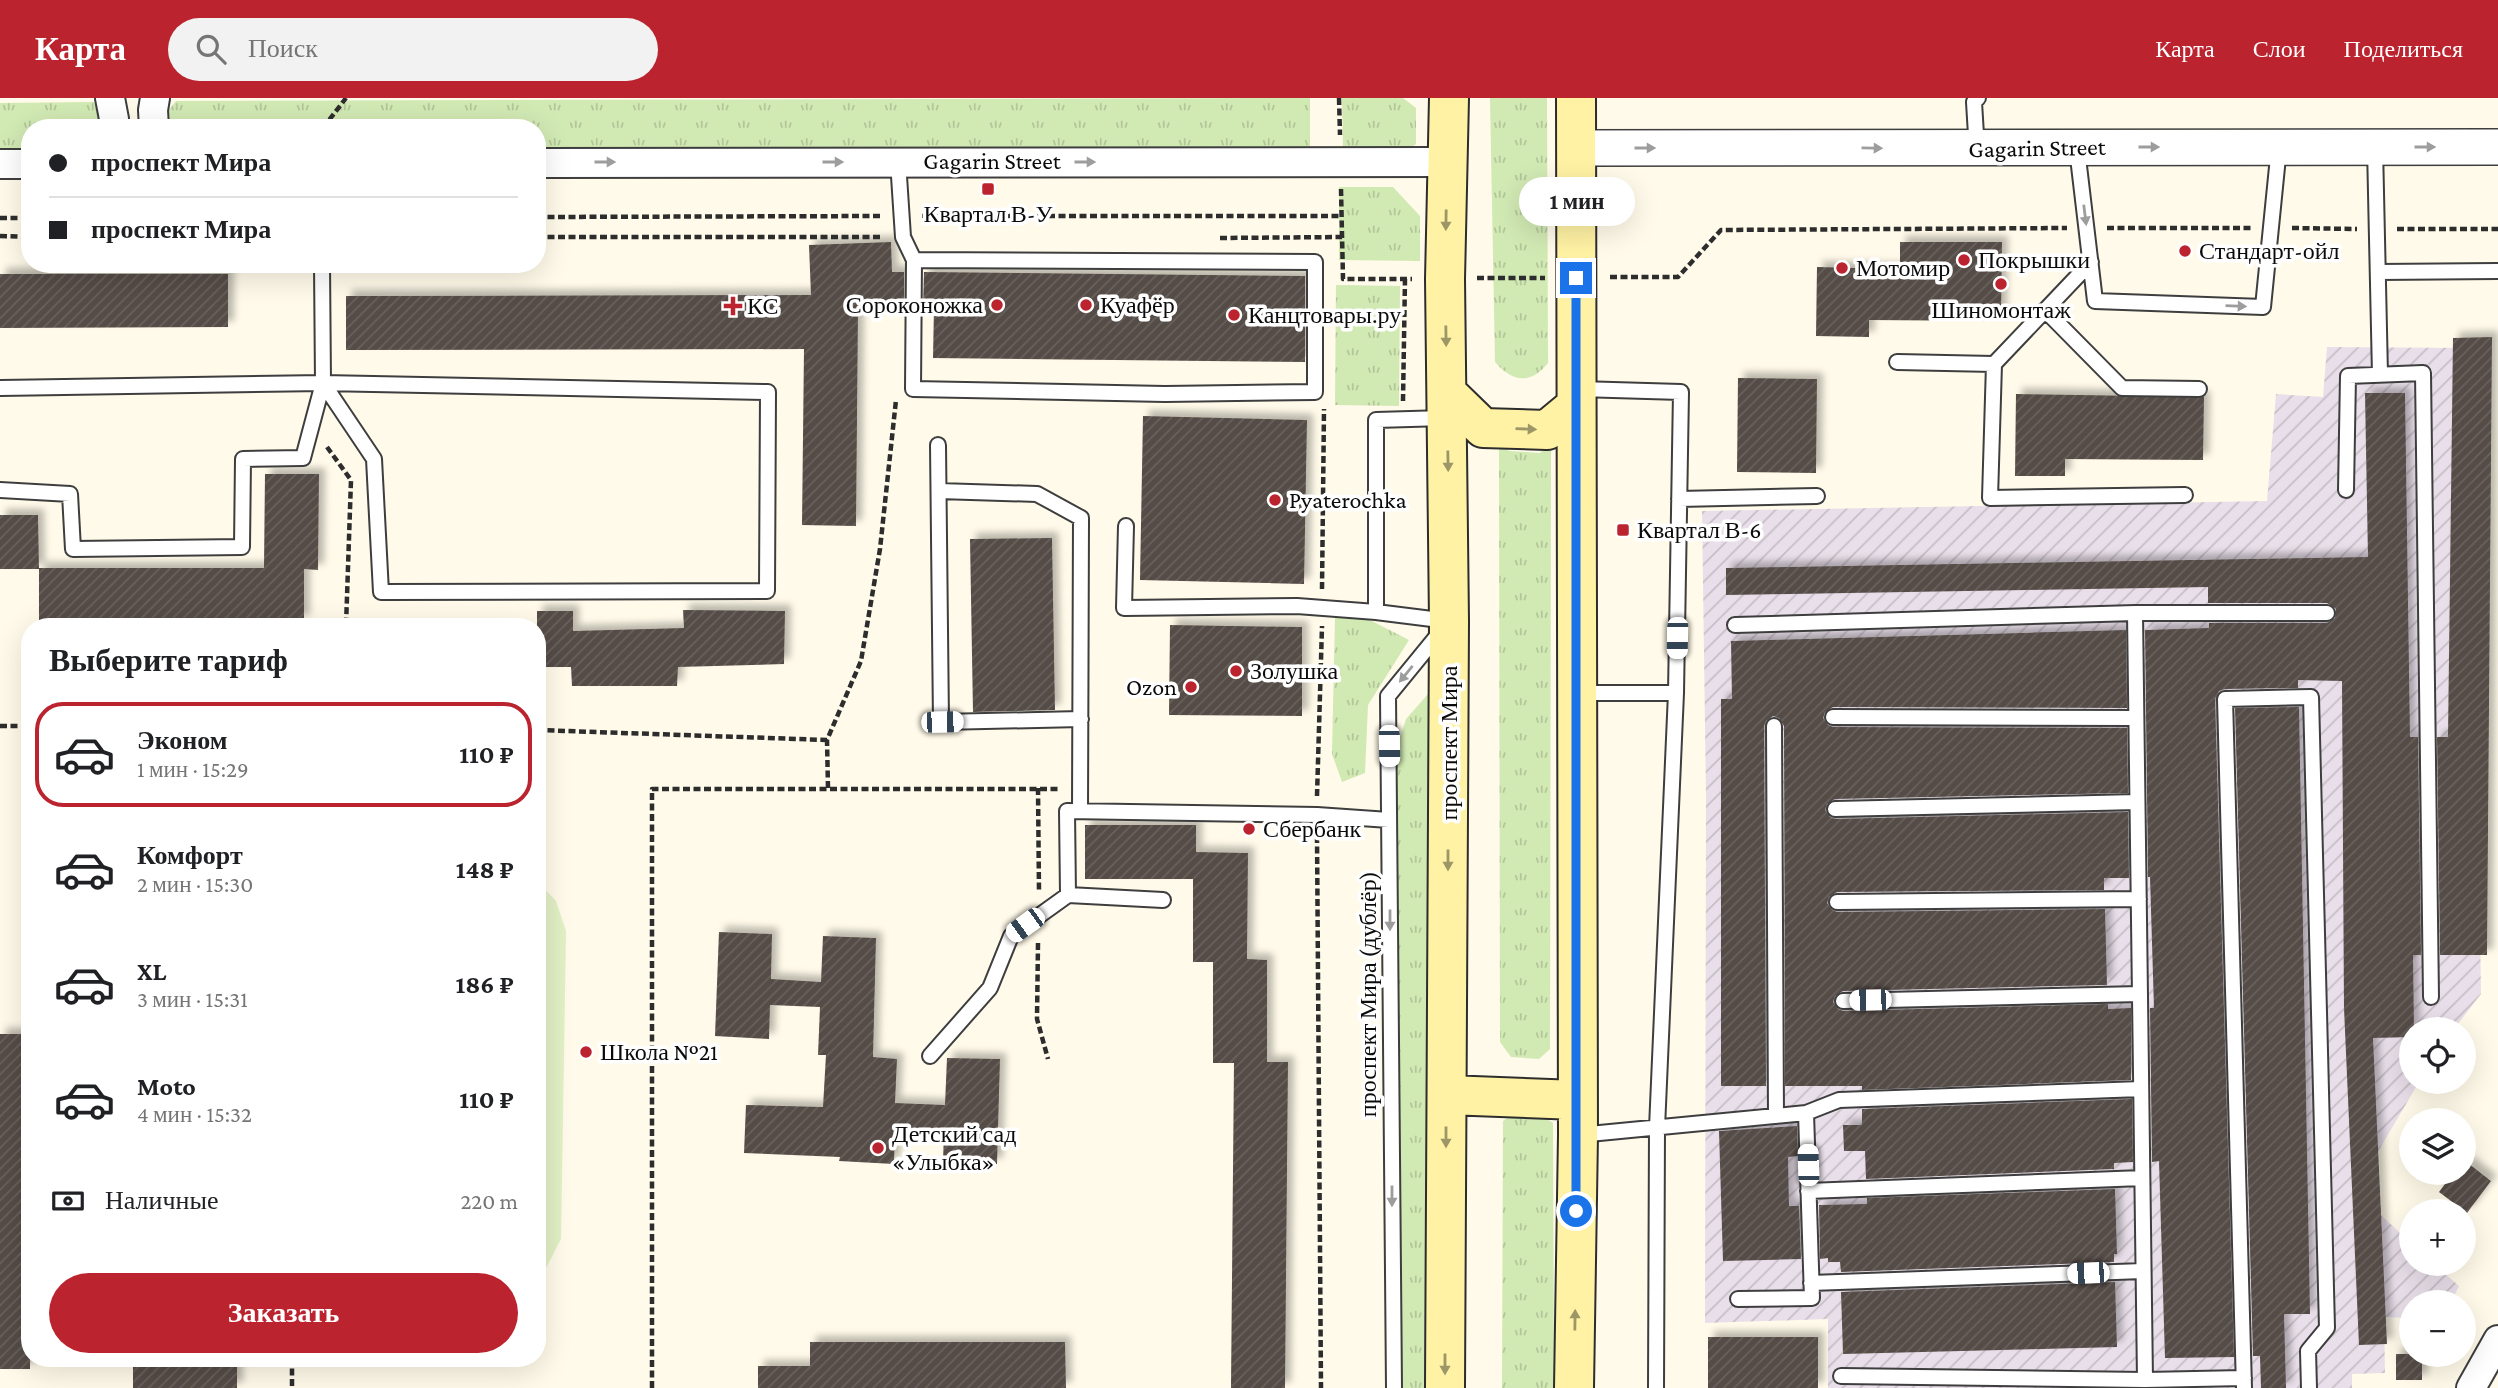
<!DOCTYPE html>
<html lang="ru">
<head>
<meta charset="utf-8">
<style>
	:root { --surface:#fff; --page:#f2f2f2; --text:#202124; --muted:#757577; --line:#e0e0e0; --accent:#bb232f }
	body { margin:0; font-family:"Crimson Pro",serif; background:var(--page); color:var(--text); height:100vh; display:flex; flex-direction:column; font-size:26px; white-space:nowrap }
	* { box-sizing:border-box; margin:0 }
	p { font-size:23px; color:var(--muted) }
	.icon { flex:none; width:38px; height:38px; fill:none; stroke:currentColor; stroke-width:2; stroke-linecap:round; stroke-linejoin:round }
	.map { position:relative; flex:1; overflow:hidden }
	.sheet { position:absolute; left:21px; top:520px; width:525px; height:749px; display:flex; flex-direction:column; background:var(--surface); border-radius:28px; box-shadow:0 7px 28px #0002 }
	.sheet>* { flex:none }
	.hud { position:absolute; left:21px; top:21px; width:525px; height:154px; border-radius:28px; box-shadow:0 7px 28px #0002; display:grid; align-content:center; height:154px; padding:0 28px; background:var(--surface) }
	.controls { position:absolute; left:2399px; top:919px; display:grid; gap:14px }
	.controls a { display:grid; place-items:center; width:77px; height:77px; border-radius:50%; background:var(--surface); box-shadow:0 7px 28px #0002; font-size:35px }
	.end { position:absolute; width:32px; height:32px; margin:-16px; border:9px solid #1a73e8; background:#fff; box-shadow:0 0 0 4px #fff }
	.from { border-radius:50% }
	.bubble { position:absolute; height:49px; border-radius:24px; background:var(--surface); box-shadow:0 7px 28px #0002; font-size:23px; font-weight:700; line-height:49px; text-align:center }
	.car { position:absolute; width:21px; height:42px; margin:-21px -10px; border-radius:9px; box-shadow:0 0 5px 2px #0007; background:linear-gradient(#fff 24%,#345 0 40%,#fff 0 76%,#345 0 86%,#fff 0) }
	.hud b { display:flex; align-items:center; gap:24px; height:66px; font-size:26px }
	.hud b+b { border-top:2px solid var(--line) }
	.hud i { width:18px; height:18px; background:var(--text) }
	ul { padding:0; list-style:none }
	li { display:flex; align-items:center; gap:21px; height:105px; margin:0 14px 10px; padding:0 14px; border:4px solid transparent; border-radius:28px }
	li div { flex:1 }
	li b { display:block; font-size:26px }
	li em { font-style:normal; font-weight:700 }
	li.current { border-color:var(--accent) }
	li>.icon { width:63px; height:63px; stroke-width:1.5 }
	h2 { padding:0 28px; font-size:32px; line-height:84px }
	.pay { display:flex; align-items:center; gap:18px; height:77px; padding:0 28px; font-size:26px }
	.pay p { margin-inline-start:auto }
	.action { display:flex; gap:14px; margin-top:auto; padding:14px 28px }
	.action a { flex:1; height:80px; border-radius:42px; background:var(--accent); color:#fff; font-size:28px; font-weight:700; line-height:80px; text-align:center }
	header { display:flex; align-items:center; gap:42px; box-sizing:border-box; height:98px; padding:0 35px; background:var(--accent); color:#fff }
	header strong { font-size:33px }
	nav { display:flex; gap:38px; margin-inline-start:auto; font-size:24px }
	.search { width:490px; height:63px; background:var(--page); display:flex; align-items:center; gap:18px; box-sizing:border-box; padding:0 24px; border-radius:38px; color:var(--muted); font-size:26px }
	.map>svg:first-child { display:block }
	.industrial { fill:url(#industrial-furrows) }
	.grass { fill:url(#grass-tufts) }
	.pitch { fill:#e2f0c5 }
	.building { fill:url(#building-hatch); filter:url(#shadow) }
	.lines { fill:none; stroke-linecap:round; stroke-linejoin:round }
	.service-casing { stroke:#3e3e3e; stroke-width:18 }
	.minor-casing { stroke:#3e3e3e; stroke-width:32 }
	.tertiary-casing { stroke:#3e3e3e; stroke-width:38 }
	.secondary-casing { stroke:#2d2d2d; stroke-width:42 }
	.path { stroke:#2d2d2d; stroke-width:4.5; stroke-dasharray:7 3.5; stroke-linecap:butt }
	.service { stroke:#fff; stroke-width:14 }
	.minor { stroke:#fff; stroke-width:28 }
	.tertiary { stroke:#fff; stroke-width:35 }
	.secondary { stroke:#fff2a4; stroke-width:38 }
	.oneway { fill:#9d9d9d }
	.oneway2 { fill:#9d9667 }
	.route { stroke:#1a73e8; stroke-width:9 }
	.poi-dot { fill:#bb232f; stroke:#fff; stroke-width:2.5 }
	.labels { text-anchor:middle; stroke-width:7; stroke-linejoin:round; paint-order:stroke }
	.street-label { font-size:24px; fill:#0b0b0b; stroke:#fff }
	.poi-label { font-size:24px; fill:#0b0b0b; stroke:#fff; text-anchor:start }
</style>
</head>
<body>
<header>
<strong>Карта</strong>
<div class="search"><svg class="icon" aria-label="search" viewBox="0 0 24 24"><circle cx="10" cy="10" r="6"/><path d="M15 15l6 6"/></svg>Поиск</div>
<nav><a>Карта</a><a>Слои</a><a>Поделиться</a></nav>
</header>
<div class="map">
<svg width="2498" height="1290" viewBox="0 0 2498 1290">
	<defs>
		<pattern id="industrial-furrows" width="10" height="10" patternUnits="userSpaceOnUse" patternTransform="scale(1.75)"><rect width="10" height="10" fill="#e9dfea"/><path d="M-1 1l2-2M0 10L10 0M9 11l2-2" fill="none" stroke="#c6bec7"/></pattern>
		<pattern id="grass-tufts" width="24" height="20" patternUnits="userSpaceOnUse" patternTransform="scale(1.75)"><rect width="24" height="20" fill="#d1e9b3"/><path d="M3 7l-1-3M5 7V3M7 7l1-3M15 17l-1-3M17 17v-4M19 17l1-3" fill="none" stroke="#b2c699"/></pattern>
		<pattern id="building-hatch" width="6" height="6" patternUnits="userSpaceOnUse" patternTransform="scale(1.75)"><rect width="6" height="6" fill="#544c47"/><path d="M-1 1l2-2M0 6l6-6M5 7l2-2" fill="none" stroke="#68615d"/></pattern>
		<filter id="shadow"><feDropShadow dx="6" dy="-6" stdDeviation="3.5" flood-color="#0004"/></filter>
	</defs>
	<rect width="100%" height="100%" fill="#fffae9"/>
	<path class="industrial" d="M 2327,249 L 2471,250 L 2481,896 L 2454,931 L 2412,931 L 2412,984 L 2419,984 L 2366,1074 L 2369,1106 L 2411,1145 L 2412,1166 L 2434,1166 L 2459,1188 L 2451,1204 L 2412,1204 L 2411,1220 L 2384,1219 L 2385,1275 L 2352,1276 L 2352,1290 L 1828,1290 L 1828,1221 L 1705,1225 L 1706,698 L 1702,413 L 2267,403 L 2276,296 L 2323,299 Z"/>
	<path class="grass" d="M 1310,0 L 1310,52 L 537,54 L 537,30 L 167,30 L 168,13 L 176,3 Z
		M 1342,0 L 1403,0 L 1416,10 L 1416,46 L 1406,53 L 1343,51 Z
		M 1490,0 L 1547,0 L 1548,265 C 1531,287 1512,284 1495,264 Z
		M 94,4 L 102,21 L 103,30 L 30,30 L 30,55 L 0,55 L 0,5 Z
		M 1339,89 L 1393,89 L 1420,118 L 1420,163 L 1339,162 Z
		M 1336,187 L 1400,188 L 1399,308 L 1335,307 Z
		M 1551,343 L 1550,951 L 1539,961 L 1511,959 L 1500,944 L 1499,345 L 1509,353 L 1540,355 Z
		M 1335,519 L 1366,520 L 1409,542 L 1368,607 L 1365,675 L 1342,684 L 1332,656 Z
		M 1429,595 L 1443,599 L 1440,1290 L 1398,1290 L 1393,660 L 1406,621 Z
		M 1515,1015 L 1543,1018 L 1553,1025 L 1554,1290 L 1502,1290 L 1503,1023 Z"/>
	<path class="pitch" d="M 537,783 L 556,803 L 566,833 L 561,1141 L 546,1170 L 537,1177 Z"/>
	<path class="building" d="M 891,144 L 892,174 L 904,174 L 904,211 L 858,212 L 856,428 L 802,427 L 804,251 L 346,252 L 346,198 L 811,197 L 809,147 Z
		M 1900,144 L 2002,144 L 2001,223 L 1869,222 L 1869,239 L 1816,238 L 1817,169 L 1900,171 Z
		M 924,174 L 1305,178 L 1305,264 L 933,260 L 934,210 L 923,210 Z
		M 0,176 L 228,176 L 228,229 L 0,230 Z
		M 2492,239 L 2487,857 L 2440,857 L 2437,639 L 2448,639 L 2453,240 Z
		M 1738,280 L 1817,281 L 1816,375 L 1737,374 Z
		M 2365,295 L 2405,295 L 2410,639 L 2418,639 L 2421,857 L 2413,857 L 2414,931 L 2412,931 L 2412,939 L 2373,940 L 2387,1246 L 2359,1247 L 2344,910 L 2342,583 L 2298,582 L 2298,590 L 2225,591 L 2219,593 L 2215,601 L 2234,1259 L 2165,1260 L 2159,1063 L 2152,1064 L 2150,910 L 2154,910 L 2150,779 L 2148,779 L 2145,532 L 2209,530 L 2209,525 L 2327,525 L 2335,520 L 2336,511 L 2327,505 L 2208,505 L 2208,489 L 1726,497 L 1726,470 L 2368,459 Z
		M 2016,296 L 2204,299 L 2203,362 L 2065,361 L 2065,378 L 2015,378 Z
		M 1143,318 L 1307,322 L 1304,486 L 1140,482 Z
		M 265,376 L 319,376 L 318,472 L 304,471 L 304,523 L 39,524 L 39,470 L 264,470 Z
		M 0,417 L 38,417 L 39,471 L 0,471 Z
		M 1052,440 L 1055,612 L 973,614 L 970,441 Z
		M 683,512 L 785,513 L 784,566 L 678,569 L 677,588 L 572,588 L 571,569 L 537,569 L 537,513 L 573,513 L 573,533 L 684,530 Z
		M 1170,527 L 1302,529 L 1302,618 L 1169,617 Z
		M 2126,532 L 2127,610 L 1833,609 L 1825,614 L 1823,620 L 1828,627 L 1833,629 L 2127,630 L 2128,695 L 1835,701 L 1827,706 L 1825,712 L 1830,719 L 1835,721 L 2128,714 L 2129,780 L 2104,780 L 2104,792 L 1837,794 L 1829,799 L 1827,805 L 1832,812 L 1837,814 L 2105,811 L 2107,887 L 1843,893 L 1835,898 L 1833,904 L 1838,911 L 1843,913 L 2108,906 L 2108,911 L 2131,910 L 2131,982 L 1862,992 L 1862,988 L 1785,988 L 1784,628 L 1779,620 L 1773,618 L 1766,623 L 1764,628 L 1766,988 L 1721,988 L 1721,601 L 1732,601 L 1731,543 Z
		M 2299,609 L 2310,1216 L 2284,1216 L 2286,1290 L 2261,1290 L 2260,1258 L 2253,1258 L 2235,610 Z
		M 1085,727 L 1196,727 L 1196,754 L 1248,755 L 1247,861 L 1267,862 L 1267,964 L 1288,964 L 1285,1290 L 1231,1290 L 1234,965 L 1213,965 L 1213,864 L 1193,864 L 1193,781 L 1085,781 Z
		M 719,834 L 772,836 L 771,881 L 821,884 L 823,838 L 876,840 L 873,959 L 897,961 L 895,1005 L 945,1007 L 947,960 L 1000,961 L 997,1066 L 943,1064 L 944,1033 L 895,1031 L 894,1066 L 839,1063 L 840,1059 L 744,1055 L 746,1007 L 823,1009 L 826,957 L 818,957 L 820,909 L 770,907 L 769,941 L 715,938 Z
		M 0,936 L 30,936 L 30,1271 L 0,1271 Z
		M 2132,1001 L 2133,1064 L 2114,1065 L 2114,1071 L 1866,1081 L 1865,1053 L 1844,1053 L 1843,1027 L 1862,1027 L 1862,1011 Z
		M 1797,1028 L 1798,1058 L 1788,1059 L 1789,1108 L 1799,1108 L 1801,1161 L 1723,1163 L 1719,1033 Z
		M 2464,1062 L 2491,1083 L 2467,1115 L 2439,1094 L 2454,1074 L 2464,1074 Z
		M 2115,1091 L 2117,1156 L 2114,1156 L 2114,1164 L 1841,1174 L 1840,1164 L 1828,1164 L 1828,1160 L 1820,1161 L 1819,1107 L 1867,1106 L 1867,1100 Z
		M 2115,1184 L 2117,1249 L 1843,1256 L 1841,1194 Z
		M 1708,1239 L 1818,1239 L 1818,1290 L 1708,1290 Z
		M 810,1244 L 1065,1244 L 1066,1290 L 758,1290 L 758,1268 L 810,1268 Z
		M 2396,1256 L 2422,1256 L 2422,1282 L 2396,1282 Z
		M 133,1260 L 237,1260 L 237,1290 L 133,1290 Z"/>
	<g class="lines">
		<defs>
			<path id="service" d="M 1978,0 L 1974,4 L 1976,37 L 1985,46
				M 2375,49 L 2380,277
				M 2077,51 L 2095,203 L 2263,209 L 2279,49
				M 898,63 L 903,139 L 914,162 L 913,291 L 1165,296 L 1315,294 L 1315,164 L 914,162
				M 2378,174 L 2498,173
				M 2045,212 L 2122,290 L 2199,291
				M 1897,264 L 1994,266 L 2091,164
				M 1994,266 L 1990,400 L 2185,397
				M 0,290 L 323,285 L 768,294 L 767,493 L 381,494 L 374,361 L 323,285
				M 1579,291 L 1681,294 L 1676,595 L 1579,595
				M 1445,320 L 1376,322 L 1376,514 L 1448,523
				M 938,347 L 941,624 L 1081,621
				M 0,392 L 70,396 L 73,451 L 242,449 L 243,361 L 303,360 L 323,285 L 322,166
				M 2346,392 L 2348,278 L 2423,275 L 2431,899
				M 939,393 L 1037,396 L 1081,420 L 1080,713
				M 1679,401 L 1817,398
				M 1126,428 L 1124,510 L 1297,508 L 1376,514
				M 2135,515 L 2145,1282
				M 1735,527 L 2135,515 L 2327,515
				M 1833,619 L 2136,620
				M 1774,628 L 1776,1018
				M 1835,711 L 2137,704
				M 1163,802 L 1068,797 L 1067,713 L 1317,717 L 1389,722
				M 1837,804 L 2139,801
				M 1843,903 L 2140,896
				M 930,958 L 990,890 L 1011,838 L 1068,797
				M 1806,1015 L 1839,1002 L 2141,991
				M 1579,1037 L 1806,1015 L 1812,1200 L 1738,1201
				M 1808,1093 L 2142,1080
				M 1811,1185 L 2143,1173
				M 1841,1278 L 2145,1282 L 2244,1280
				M 1394,1290 L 1388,598 L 1442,532
				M 1656,1290 L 1657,1030 L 1676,595
				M 2244,1290 L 2225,601 L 2311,599 L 2327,1230 L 2308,1253 L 2309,1290"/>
			<path id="minor" d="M 110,0 L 114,21 L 113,30
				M 154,30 L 153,12 L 155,0
				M 537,65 L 1447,64
				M 0,66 L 30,66
				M 2471,1290 L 2498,1242"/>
			<path id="tertiary" d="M 1577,50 L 2498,49"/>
			<path id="secondary" d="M 1447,295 L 1483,330 L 1547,332 L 1576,308
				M 1447,997 L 1577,1002
				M 1445,1290 L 1449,523 L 1445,181 L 1449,0
				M 1574,1290 L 1578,1037 L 1576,0"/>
		</defs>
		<use href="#service" class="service-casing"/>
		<use href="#minor" class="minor-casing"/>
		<use href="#tertiary" class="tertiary-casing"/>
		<use href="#secondary" class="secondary-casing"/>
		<path class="path" d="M 1339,0 L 1340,37
			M 323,30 L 346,0
			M 1341,91 L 1343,181 L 1412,181
			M 922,118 L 1341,118
			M 537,119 L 882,118
			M 0,120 L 30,120
			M 2107,130 L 2252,130
			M 2292,130 L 2357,131
			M 2397,131 L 2498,131
			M 0,138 L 30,139
			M 537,139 L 882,139
			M 1220,140 L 1342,139
			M 1610,179 L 1678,179 L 1721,132 L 2067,130
			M 1477,180 L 1545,180
			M 1403,303 L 1405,181
			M 327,349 L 351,382 L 346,528
			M 1322,491 L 1324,311
			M 0,628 L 30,628
			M 537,632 L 827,642
			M 828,690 L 827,642 L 861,563 L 880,451 L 896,302
			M 1038,690 L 1039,794
			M 1317,698 L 1322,528
			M 1317,738 L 1321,1290
			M 1038,845 L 1037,921 L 1048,961
			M 292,1260 L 292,1290
			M 652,1290 L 652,691 L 1061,691"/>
		<use href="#service" class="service"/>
		<use href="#minor" class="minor"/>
		<use href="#tertiary" class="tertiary"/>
		<use href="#secondary" class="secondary"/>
	</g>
	<defs><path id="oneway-solid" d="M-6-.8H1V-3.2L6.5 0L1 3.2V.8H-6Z" transform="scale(1.75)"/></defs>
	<g class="oneway">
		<use href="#oneway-solid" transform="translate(2149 49)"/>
		<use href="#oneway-solid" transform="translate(2425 49)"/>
		<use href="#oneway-solid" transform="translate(1645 50)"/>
		<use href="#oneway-solid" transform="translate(1872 50) rotate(1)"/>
		<use href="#oneway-solid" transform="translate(605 64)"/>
		<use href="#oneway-solid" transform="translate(833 64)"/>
		<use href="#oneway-solid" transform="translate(1085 64)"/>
		<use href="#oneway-solid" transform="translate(2085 117) rotate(83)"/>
		<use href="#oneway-solid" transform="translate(2236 208) rotate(2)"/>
		<use href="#oneway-solid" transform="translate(1406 576) rotate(129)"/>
		<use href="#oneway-solid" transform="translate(1390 822) rotate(90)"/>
		<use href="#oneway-solid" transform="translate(1392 1098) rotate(90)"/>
	</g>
	<g class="oneway2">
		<use href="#oneway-solid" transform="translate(1446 122) rotate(91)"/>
		<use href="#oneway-solid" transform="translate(1446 238) rotate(89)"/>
		<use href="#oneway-solid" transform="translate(1526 331) rotate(2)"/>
		<use href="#oneway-solid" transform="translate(1448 363) rotate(89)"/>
		<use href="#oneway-solid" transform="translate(1448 762) rotate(90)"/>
		<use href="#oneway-solid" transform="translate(1446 1039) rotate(90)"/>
		<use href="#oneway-solid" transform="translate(1575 1222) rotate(-89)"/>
		<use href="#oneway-solid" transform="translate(1445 1266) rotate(90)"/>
	</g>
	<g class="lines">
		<path class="route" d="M 1576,180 L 1576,1113"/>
	</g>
	<g class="poi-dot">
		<rect x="981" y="84" width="14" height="14" rx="3.5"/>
		<circle cx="2185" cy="153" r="7"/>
		<circle cx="1964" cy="162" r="7"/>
		<circle cx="1842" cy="170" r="7"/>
		<circle cx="2001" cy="186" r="7"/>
		<circle cx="997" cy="207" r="7"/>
		<circle cx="1086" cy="207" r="7"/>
		<path d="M729.5 197.5h7v7h7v7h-7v7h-7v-7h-7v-7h7z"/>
		<circle cx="1234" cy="217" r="7"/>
		<circle cx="1275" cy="402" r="7"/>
		<rect x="1616" y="425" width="14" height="14" rx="3.5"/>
		<circle cx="1236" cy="573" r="7"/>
		<circle cx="1191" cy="589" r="7"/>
		<circle cx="1249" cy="731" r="7"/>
		<circle cx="586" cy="954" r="7"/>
		<circle cx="878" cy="1050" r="7"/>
	</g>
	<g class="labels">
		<g class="street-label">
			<text transform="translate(2037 50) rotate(-1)" y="8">Gagarin Street</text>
			<text x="992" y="71">Gagarin Street</text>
			<text transform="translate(1449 645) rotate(-90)" y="8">проспект Мира</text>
			<text transform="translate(1368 896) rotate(-90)" y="8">проспект Мира (дублёр)</text>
		</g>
		<g class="poi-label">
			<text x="988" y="124" text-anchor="middle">Квартал В-У</text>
			<text x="2199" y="161">Стандарт-ойл</text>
			<text x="1978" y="170">Покрышки</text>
			<text x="1856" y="178">Мотомир</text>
			<text x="983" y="215" text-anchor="end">Сороконожка</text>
			<text x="1100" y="215">Куафёр</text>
			<text x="747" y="216">КС</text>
			<text x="2001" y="220" text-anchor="middle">Шиномонтаж</text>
			<text x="1248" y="225">Канцтовары.ру</text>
			<text x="1289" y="410">Pyaterochka</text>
			<text x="1637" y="440">Квартал В-6</text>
			<text x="1250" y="581">Золушка</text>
			<text x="1177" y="597" text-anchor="end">Ozon</text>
			<text x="1263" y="739">Сбербанк</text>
			<text x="600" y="962">Школа №21</text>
			<text x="892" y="1044">Детский сад<tspan x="892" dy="28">«Улыбка»</tspan></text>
		</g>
	</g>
</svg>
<div class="controls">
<a><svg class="icon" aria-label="locate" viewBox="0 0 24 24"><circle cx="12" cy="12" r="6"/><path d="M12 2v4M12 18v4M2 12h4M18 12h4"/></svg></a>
<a><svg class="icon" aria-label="layers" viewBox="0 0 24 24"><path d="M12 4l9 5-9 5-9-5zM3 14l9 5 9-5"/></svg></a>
<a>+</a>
<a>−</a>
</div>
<i class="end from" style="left:1576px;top:1113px"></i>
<i class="end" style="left:1576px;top:180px"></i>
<div class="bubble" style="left:1519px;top:79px;width:116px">1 мин</div>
<i class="car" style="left:1677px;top:540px;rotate:181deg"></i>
<i class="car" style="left:942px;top:624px;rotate:89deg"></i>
<i class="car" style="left:1389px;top:648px;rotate:179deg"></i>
<i class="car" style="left:1025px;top:827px;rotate:234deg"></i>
<i class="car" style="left:1870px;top:902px;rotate:269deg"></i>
<i class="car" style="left:1808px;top:1067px;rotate:358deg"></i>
<i class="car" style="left:2088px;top:1175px;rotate:268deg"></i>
<div class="hud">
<b><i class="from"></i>проспект Мира</b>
<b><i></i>проспект Мира</b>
</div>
<section class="sheet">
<h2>Выберите тариф</h2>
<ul>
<li class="current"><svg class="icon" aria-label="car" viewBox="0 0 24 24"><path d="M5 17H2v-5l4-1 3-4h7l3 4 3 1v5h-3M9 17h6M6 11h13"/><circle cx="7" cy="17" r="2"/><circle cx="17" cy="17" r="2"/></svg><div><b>Эконом</b><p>1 мин · 15:29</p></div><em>110 ₽</em></li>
<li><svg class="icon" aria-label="car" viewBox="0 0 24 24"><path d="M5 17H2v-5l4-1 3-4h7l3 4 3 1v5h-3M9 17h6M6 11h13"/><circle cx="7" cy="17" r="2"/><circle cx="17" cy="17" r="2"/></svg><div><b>Комфорт</b><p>2 мин · 15:30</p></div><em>148 ₽</em></li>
<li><svg class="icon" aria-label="car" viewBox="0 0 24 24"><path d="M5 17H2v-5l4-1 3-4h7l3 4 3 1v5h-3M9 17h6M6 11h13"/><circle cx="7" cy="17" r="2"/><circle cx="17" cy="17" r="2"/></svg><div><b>XL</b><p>3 мин · 15:31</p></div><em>186 ₽</em></li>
<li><svg class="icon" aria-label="car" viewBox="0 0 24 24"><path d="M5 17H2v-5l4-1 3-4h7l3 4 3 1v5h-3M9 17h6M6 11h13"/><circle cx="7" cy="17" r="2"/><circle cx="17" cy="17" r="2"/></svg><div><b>Moto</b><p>4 мин · 15:32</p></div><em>110 ₽</em></li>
</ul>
<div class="pay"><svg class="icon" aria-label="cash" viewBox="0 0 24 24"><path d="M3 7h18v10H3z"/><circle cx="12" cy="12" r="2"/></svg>Наличные<p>220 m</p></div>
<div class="action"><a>Заказать</a></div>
</section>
</div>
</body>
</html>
